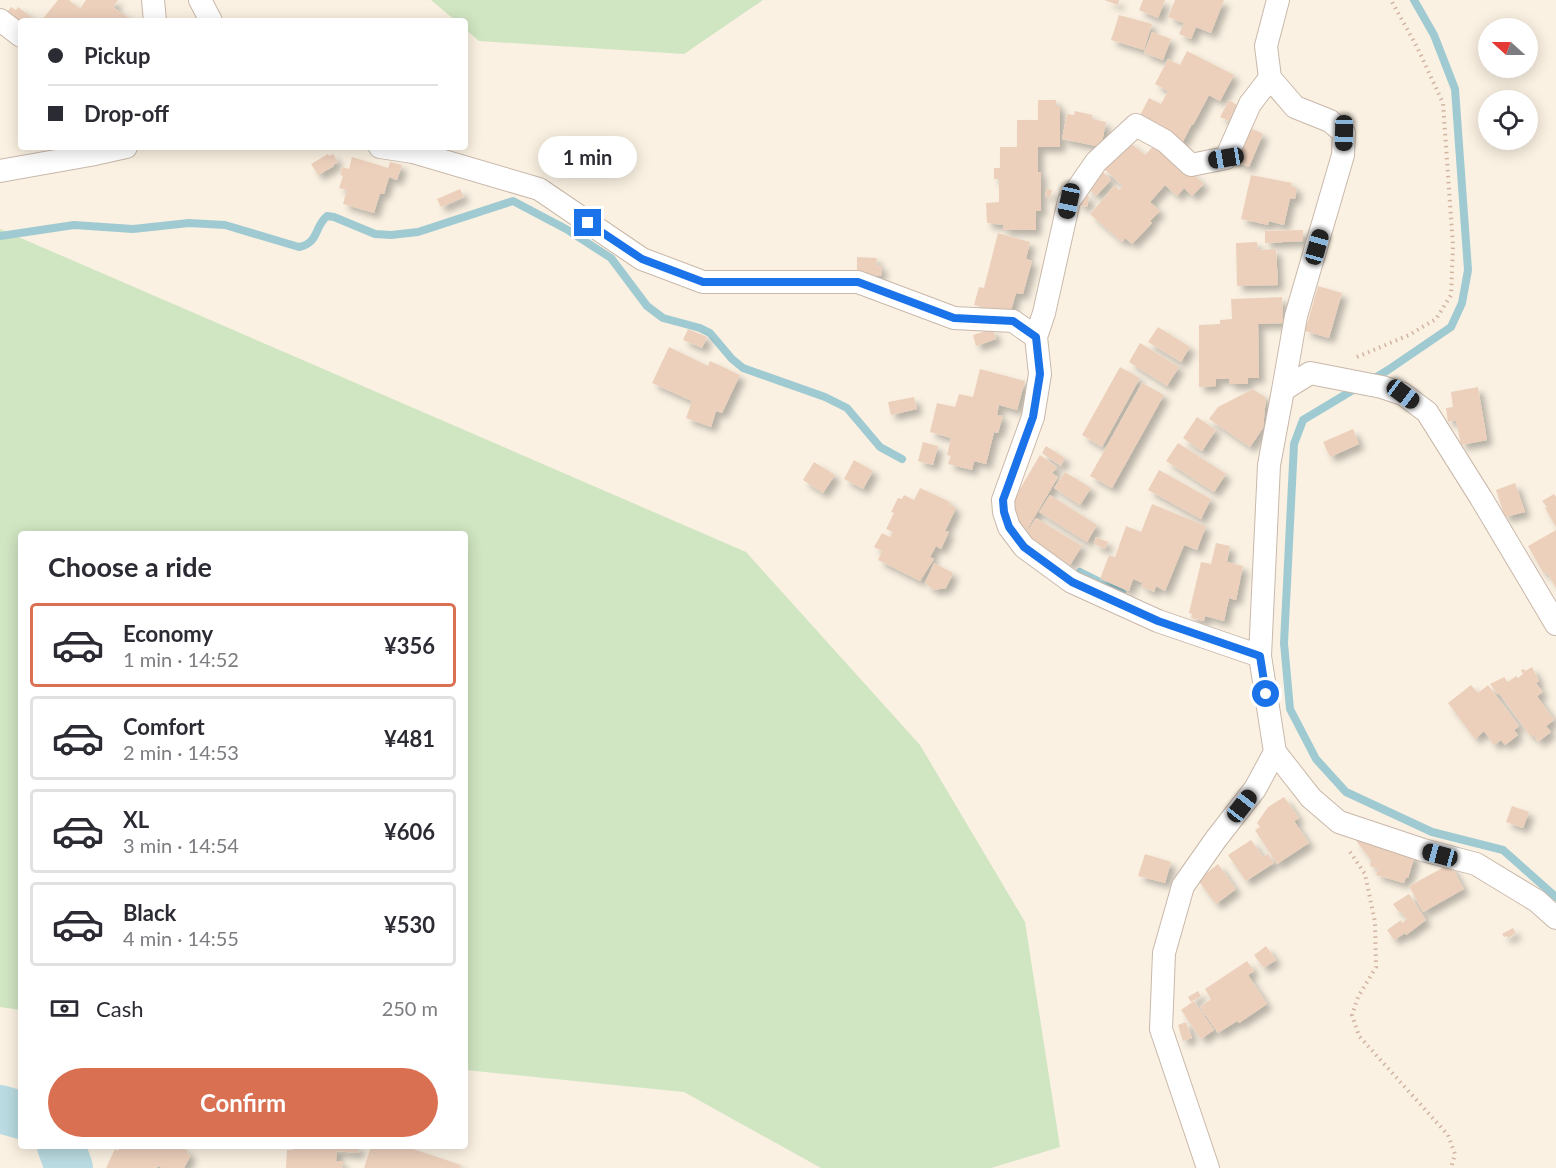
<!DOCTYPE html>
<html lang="en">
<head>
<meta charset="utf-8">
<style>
	:root { --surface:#fff; --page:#f2f2f3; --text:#2b2b33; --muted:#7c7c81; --line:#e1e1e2; --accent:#d97052 }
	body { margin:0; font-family:Lato,sans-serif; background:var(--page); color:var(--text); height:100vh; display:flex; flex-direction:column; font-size:22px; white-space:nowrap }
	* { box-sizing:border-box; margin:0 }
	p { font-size:20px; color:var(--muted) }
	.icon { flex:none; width:33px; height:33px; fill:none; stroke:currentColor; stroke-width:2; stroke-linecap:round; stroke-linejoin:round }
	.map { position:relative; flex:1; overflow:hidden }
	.side { position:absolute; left:18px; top:531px; width:450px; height:618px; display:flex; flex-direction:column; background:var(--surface); border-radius:6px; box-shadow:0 3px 15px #0003 }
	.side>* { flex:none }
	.guide { position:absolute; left:18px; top:18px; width:450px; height:132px; border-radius:6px; box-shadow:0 3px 15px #0003; display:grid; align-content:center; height:132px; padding:0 30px; background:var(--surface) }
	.needle { width:39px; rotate:291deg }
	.buttons { position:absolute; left:1478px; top:18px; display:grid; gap:12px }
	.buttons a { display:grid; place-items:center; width:60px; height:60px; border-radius:50%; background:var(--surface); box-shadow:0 3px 15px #0003; font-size:30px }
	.end { position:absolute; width:27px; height:27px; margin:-14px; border:8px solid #1a73e8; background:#fff; box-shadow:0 0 0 3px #fff }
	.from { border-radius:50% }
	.bubble { position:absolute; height:42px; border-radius:21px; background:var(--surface); box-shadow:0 3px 15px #0003; font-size:20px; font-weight:700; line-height:42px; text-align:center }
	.car { position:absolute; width:18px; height:36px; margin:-18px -9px; border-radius:8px; box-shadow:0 0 4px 2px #0007; background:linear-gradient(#222 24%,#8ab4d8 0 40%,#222 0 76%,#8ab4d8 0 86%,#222 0) }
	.guide b { display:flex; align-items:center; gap:21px; height:57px; font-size:22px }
	.guide b+b { border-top:2px solid var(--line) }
	.guide i { width:15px; height:15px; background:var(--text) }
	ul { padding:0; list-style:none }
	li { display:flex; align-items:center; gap:18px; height:84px; margin:0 12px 9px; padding:0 18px; border:3px solid var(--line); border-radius:6px }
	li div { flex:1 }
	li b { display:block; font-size:22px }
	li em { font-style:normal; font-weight:700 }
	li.on { border-color:var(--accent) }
	li>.icon { width:54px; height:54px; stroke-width:1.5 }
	h2 { padding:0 30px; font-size:27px; line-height:72px }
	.pay { display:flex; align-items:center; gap:15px; height:66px; padding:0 30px; font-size:22px }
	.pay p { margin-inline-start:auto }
	.primary-button { display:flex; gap:12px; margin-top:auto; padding:12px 30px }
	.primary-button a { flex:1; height:69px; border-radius:36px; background:var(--accent); color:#fff; font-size:24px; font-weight:700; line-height:69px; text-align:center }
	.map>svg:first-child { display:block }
	.green { fill:#d0e5c2 }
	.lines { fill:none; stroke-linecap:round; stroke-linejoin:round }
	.stream { stroke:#a0cad2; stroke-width:8 }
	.river { stroke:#b9dbe1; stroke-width:48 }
	.building { fill:#ecd0bc; filter:url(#shadow) }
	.minor-casing { stroke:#c9b8aa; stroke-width:24 }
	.path { stroke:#d1b3a0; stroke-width:4; stroke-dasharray:1.5 4.5; stroke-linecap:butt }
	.minor { stroke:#fff; stroke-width:22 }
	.route { stroke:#1a73e8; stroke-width:8 }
</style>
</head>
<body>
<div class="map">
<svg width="1556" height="1168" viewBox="0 0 1556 1168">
	<defs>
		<filter id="shadow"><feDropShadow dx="5.5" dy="5.5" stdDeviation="3" flood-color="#0004"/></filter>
	</defs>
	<rect width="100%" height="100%" fill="#faf1e2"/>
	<path class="green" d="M 431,0 L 763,0 L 684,54 L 479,41 L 465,29 L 465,21 L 456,21 Z
		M 0,229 L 746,552 L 920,745 L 1025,922 L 1060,1147 L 991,1168 L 821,1168 L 684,1092 L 465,1070 L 465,534 L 21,534 L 21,1010 L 0,1007 Z"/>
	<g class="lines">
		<path class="stream" d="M 0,236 L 74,225 L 133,229 L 189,223 L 225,225 L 299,247 C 319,243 314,227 327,216 L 334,217 L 375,234 L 391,235 L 418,232 L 513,201 L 566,229 L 611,258 L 647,306 L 663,318 L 700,328 L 710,333 L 732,359 L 743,368 L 825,397 L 847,408 L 880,447 L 902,459
			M 1370,381 L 1388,370 L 1451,327 L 1462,303 L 1468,270 L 1455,89 L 1434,35 L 1414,0
			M 1358,387 L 1303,420 L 1294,444 L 1284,643 L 1290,709 L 1316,759 L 1346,792 L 1432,832 L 1503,850 L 1556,897
			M 1080,572 L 1122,593"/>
		<path class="river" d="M 0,1109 L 21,1115
			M 61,1146 L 69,1168"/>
	</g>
	<path class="building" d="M 58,0 L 69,0 L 80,9 L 86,0 L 118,0 L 113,7 L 133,21 L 41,21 Z
		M 1104,0 L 1119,0 L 1118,5 Z
		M 1143,0 L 1165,0 L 1158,18 L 1139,10 Z
		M 1175,0 L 1224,0 L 1211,33 L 1196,27 L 1191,39 L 1179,34 L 1184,23 L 1168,17 Z
		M 11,7 L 16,10 L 18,7 L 36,21 L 21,21 L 21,33 L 5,15 Z
		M 1119,15 L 1152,24 L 1144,50 L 1111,40 Z
		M 1152,32 L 1171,39 L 1163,60 L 1144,53 Z
		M 1187,51 L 1234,75 L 1220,101 L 1209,95 L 1193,125 L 1192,124 L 1181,145 L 1138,119 L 1149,98 L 1161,104 L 1168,91 L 1155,84 L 1168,59 L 1180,65 Z
		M 1038,100 L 1056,100 L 1056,106 L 1060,106 L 1060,147 L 1038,147 L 1038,172 L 1041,172 L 1041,211 L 1036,211 L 1036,230 L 1003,230 L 1004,225 L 987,223 L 986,203 L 999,202 L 999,179 L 994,179 L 994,168 L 1000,168 L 1000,147 L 1017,147 L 1017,120 L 1038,120 Z
		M 1229,100 L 1237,105 L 1229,121 L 1220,117 Z
		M 1075,111 L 1092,115 L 1092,119 L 1106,122 L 1101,147 L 1062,139 L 1067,114 L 1074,115 Z
		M 1243,125 L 1263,134 L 1249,167 L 1229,159 Z
		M 1128,141 L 1145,155 L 1157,142 L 1204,184 L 1192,196 L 1184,188 L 1177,196 L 1165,185 L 1150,202 L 1160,211 L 1150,221 L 1152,223 L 1132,244 L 1125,238 L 1122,242 L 1090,214 L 1115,185 L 1119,190 L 1123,186 L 1104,169 Z
		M 328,154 L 329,156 L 333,154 L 338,162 L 333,165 L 334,166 L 318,175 L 311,164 Z
		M 352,157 L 388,168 L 390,162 L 402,165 L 397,180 L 389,177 L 384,194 L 380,193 L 374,213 L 343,204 L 347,190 L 339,188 L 343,176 L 340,175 L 342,167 L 349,169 Z
		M 1101,170 L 1111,180 L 1096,196 L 1086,186 Z
		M 1251,175 L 1292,183 L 1291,186 L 1297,188 L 1295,199 L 1290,198 L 1284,225 L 1269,221 L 1268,225 L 1241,219 Z
		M 460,189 L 464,197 L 441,207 L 437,199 Z
		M 1047,189 L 1052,190 L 1050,197 L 1045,196 Z
		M 1079,194 L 1089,196 L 1087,207 L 1077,204 Z
		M 1303,230 L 1303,241 L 1265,243 L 1265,231 Z
		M 998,233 L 1030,242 L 1026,259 L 1032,261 L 1023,294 L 1016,293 L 1010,314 L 974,305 L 979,287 L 984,288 Z
		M 1257,242 L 1258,250 L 1276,249 L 1278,285 L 1237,286 L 1236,243 Z
		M 857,257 L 877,258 L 876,265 L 882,266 L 881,276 L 857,274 Z
		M 1318,286 L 1342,293 L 1329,338 L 1305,331 Z
		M 1282,297 L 1283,323 L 1258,324 L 1259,378 L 1248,378 L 1248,384 L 1229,384 L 1229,379 L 1216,379 L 1216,386 L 1199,387 L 1199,325 L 1220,324 L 1220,320 L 1232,319 L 1231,299 Z
		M 1158,327 L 1190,347 L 1181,362 L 1148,342 Z
		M 688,329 L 707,337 L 702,348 L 683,340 Z
		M 993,329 L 996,339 L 976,346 L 973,335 Z
		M 1140,343 L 1179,367 L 1167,386 L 1129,362 Z
		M 669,347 L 708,366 L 710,361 L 740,375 L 722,413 L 716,411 L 711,427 L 686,418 L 692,401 L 652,383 Z
		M 1120,367 L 1140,378 L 1102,447 L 1082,435 Z
		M 980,369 L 1025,381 L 1017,410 L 999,405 L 997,415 L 1003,416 L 998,433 L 994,432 L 986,464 L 974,461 L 972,470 L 948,464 L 951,456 L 947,455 L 951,438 L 930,432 L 937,403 L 955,407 L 959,394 L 973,397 Z
		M 1142,383 L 1164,395 L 1112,488 L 1090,476 Z
		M 1478,387 L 1487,440 L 1461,445 L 1456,420 L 1448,422 L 1446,408 L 1453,407 L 1451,392 Z
		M 1253,389 L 1266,398 L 1263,428 L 1250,447 L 1209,419 L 1218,407 Z
		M 914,397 L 917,409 L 891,415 L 888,402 Z
		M 1197,417 L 1216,430 L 1202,451 L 1183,438 Z
		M 1353,429 L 1359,444 L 1330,457 L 1323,442 Z
		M 923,442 L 938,446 L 933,465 L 918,461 Z
		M 1178,443 L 1226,474 L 1214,492 L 1166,461 Z
		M 1046,446 L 1065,458 L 1061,466 L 1042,453 Z
		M 1040,455 L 1057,467 L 1052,473 L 1058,477 L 1025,533 L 1008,509 Z
		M 854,460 L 873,471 L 863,489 L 844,479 Z
		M 814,462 L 835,475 L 823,493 L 803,480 Z
		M 1159,470 L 1211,499 L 1201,519 L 1148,490 Z
		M 1065,472 L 1091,488 L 1080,505 L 1054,488 Z
		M 1515,483 L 1525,512 L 1505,517 L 1496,490 Z
		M 920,488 L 950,502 L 949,504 L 956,508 L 945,531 L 949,532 L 941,549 L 936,546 L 930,557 L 934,559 L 920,581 L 878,560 L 882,551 L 874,547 L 882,533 L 890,537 L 893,532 L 886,529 L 894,513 L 891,512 L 898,498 L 902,499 L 904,495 L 914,500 Z
		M 1554,494 L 1556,497 L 1556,527 L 1545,508 L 1547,507 L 1542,501 Z
		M 1050,495 L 1097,525 L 1087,542 L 1039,512 Z
		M 1152,504 L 1206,526 L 1197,550 L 1184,545 L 1165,591 L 1156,586 L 1154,592 L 1141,586 L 1143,583 L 1133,579 L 1129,591 L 1100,579 L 1109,555 L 1115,557 L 1126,526 L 1141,532 Z
		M 1036,518 L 1082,546 L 1070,565 L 1024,536 Z
		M 1556,530 L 1556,588 L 1547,572 L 1544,574 L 1528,546 Z
		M 1096,537 L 1108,542 L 1105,549 L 1094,544 Z
		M 1216,543 L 1230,546 L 1227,562 L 1243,566 L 1236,600 L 1229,598 L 1224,621 L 1205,616 L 1204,621 L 1191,618 L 1192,614 L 1189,613 L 1201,562 L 1211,564 Z
		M 934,563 L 953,573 L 946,588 L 934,590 L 925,583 Z
		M 1532,667 L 1539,681 L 1536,683 L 1543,692 L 1537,696 L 1554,720 L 1546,726 L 1551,732 L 1538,742 L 1534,735 L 1531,737 L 1499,693 L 1497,694 L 1490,684 L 1504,677 L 1508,682 L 1516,676 L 1518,678 L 1523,674 L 1521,670 L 1524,669 L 1525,671 Z
		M 1471,685 L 1478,693 L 1488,685 L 1519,726 L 1514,730 L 1518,735 L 1505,745 L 1501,740 L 1494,745 L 1484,731 L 1475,739 L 1448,703 Z
		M 1284,797 L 1299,818 L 1294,821 L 1309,843 L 1277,864 L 1255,830 L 1260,827 L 1257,823 L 1268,807 Z
		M 1512,806 L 1529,812 L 1523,828 L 1506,822 Z
		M 1357,838 L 1415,855 L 1408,878 L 1406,877 L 1404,883 L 1376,875 L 1378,869 L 1370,866 L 1371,860 L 1357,842 Z
		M 1251,840 L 1263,857 L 1268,854 L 1274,863 L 1246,881 L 1228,855 Z
		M 1145,854 L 1171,862 L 1165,883 L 1138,876 Z
		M 1218,864 L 1236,889 L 1216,904 L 1198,880 Z
		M 1450,864 L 1464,889 L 1423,912 L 1409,886 Z
		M 1409,894 L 1426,920 L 1406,935 L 1405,933 L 1394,940 L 1387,930 L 1401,920 L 1402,923 L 1412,915 L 1406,919 L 1401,911 L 1399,912 L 1393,904 Z
		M 1513,928 L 1516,933 L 1508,938 L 1507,936 L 1504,937 L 1502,934 Z
		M 1266,946 L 1276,960 L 1264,968 L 1254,955 Z
		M 1247,961 L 1254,971 L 1248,975 L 1267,1004 L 1239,1023 L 1237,1021 L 1218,1033 L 1200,1007 L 1211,999 L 1205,989 Z
		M 1198,991 L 1201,996 L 1191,1002 L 1188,997 Z
		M 1194,1001 L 1214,1030 L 1201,1039 L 1181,1010 Z
		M 1186,1022 L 1192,1038 L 1183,1041 L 1178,1025 Z
		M 120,1146 L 179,1146 L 188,1151 L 187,1153 L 191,1155 L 184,1168 L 162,1168 L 158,1166 L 157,1168 L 106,1168 L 115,1149 L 118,1151 Z
		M 293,1146 L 359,1146 L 358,1153 L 337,1151 L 336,1161 L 343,1161 L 342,1168 L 286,1168 L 287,1150 L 293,1150 Z
		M 371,1146 L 404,1146 L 461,1165 L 460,1168 L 364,1168 Z"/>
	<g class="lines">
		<defs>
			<path id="minor" d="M 153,0 L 155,21
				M 200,0 L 211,21
				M 1278,0 L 1266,46 L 1270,78 L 1295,107 L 1330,121 L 1344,133 L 1343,155 L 1296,316 L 1283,390
				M 0,20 L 21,36
				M 380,147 L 413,152 L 539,189 L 642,259 L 703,282 L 858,282 L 954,318 L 1013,321 L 1036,337 L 1040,374 L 1033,417 L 1003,500 L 1004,512 L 1009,527 L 1024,547 L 1072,582 L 1158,621 L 1260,656
				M 0,171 L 90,155 L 126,147
				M 1036,337 L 1044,313 L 1069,201 L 1096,162 L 1136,125 L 1165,141 L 1191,165 L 1226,158 L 1250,104 L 1270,78
				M 1275,752 L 1311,798 L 1339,822 L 1423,850 L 1476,864 L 1537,901 L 1556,918
				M 1208,1168 L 1161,1029 L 1164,953 L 1183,886 L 1216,839 L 1255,789 L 1275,752 L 1260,656 L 1269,465 L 1283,390 L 1310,373 L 1382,387 L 1403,394 L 1427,412 L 1481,498 L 1556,624"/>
		</defs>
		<use href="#minor" class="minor-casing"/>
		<path class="path" d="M 1357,357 L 1409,335 L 1436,319 L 1451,295 L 1453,246 L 1443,103 L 1417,47 L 1391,0
			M 1350,852 L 1365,874 L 1375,922 L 1376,967 L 1358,997 L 1352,1015 L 1359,1036 L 1448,1135 L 1455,1154 L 1451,1168"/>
		<use href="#minor" class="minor"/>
	</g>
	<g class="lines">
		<path class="route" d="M 588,223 L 642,259 L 703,282 L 858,282 L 954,318 L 1013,321 L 1036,337 L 1040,374 L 1033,417 L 1003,500 L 1004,512 L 1009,527 L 1024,547 L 1072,582 L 1158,621 L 1260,656 L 1266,694"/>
	</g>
</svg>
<div class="buttons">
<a><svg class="needle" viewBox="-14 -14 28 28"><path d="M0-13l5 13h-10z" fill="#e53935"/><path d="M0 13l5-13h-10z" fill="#7c7c81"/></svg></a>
<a><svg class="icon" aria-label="locate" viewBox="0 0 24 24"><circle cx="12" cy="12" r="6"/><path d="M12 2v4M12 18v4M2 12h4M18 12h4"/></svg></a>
</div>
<i class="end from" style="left:1266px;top:694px"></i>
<i class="end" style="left:588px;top:223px"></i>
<div class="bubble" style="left:538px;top:136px;width:99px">1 min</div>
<i class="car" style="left:1344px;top:133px;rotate:181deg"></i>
<i class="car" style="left:1226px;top:158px;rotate:260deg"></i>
<i class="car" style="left:1069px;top:201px;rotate:192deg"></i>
<i class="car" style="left:1317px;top:247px;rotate:16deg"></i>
<i class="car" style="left:1403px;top:394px;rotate:127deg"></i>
<i class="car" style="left:1242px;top:806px;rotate:38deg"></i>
<i class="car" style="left:1440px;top:855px;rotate:285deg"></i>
<div class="guide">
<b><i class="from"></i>Pickup</b>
<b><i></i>Drop-off</b>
</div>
<section class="side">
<h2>Choose a ride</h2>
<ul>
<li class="on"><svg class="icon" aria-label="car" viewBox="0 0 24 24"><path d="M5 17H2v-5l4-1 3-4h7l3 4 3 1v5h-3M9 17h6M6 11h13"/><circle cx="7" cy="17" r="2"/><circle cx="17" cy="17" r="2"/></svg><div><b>Economy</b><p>1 min · 14:52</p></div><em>¥356</em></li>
<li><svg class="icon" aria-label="car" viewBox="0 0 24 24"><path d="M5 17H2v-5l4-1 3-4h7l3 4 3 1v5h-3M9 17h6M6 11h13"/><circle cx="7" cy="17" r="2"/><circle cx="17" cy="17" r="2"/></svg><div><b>Comfort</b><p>2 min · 14:53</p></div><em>¥481</em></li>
<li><svg class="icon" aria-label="car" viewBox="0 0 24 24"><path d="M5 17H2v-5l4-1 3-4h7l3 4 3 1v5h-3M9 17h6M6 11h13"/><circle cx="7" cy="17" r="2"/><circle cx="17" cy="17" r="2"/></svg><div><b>XL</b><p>3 min · 14:54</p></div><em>¥606</em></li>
<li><svg class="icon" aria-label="car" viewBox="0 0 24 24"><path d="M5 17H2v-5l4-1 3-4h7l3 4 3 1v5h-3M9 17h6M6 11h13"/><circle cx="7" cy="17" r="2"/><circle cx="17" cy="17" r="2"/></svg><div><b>Black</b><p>4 min · 14:55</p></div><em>¥530</em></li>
</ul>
<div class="pay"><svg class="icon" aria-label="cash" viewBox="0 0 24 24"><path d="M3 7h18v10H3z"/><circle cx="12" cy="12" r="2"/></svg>Cash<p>250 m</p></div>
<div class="primary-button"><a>Confirm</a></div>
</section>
</div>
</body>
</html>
